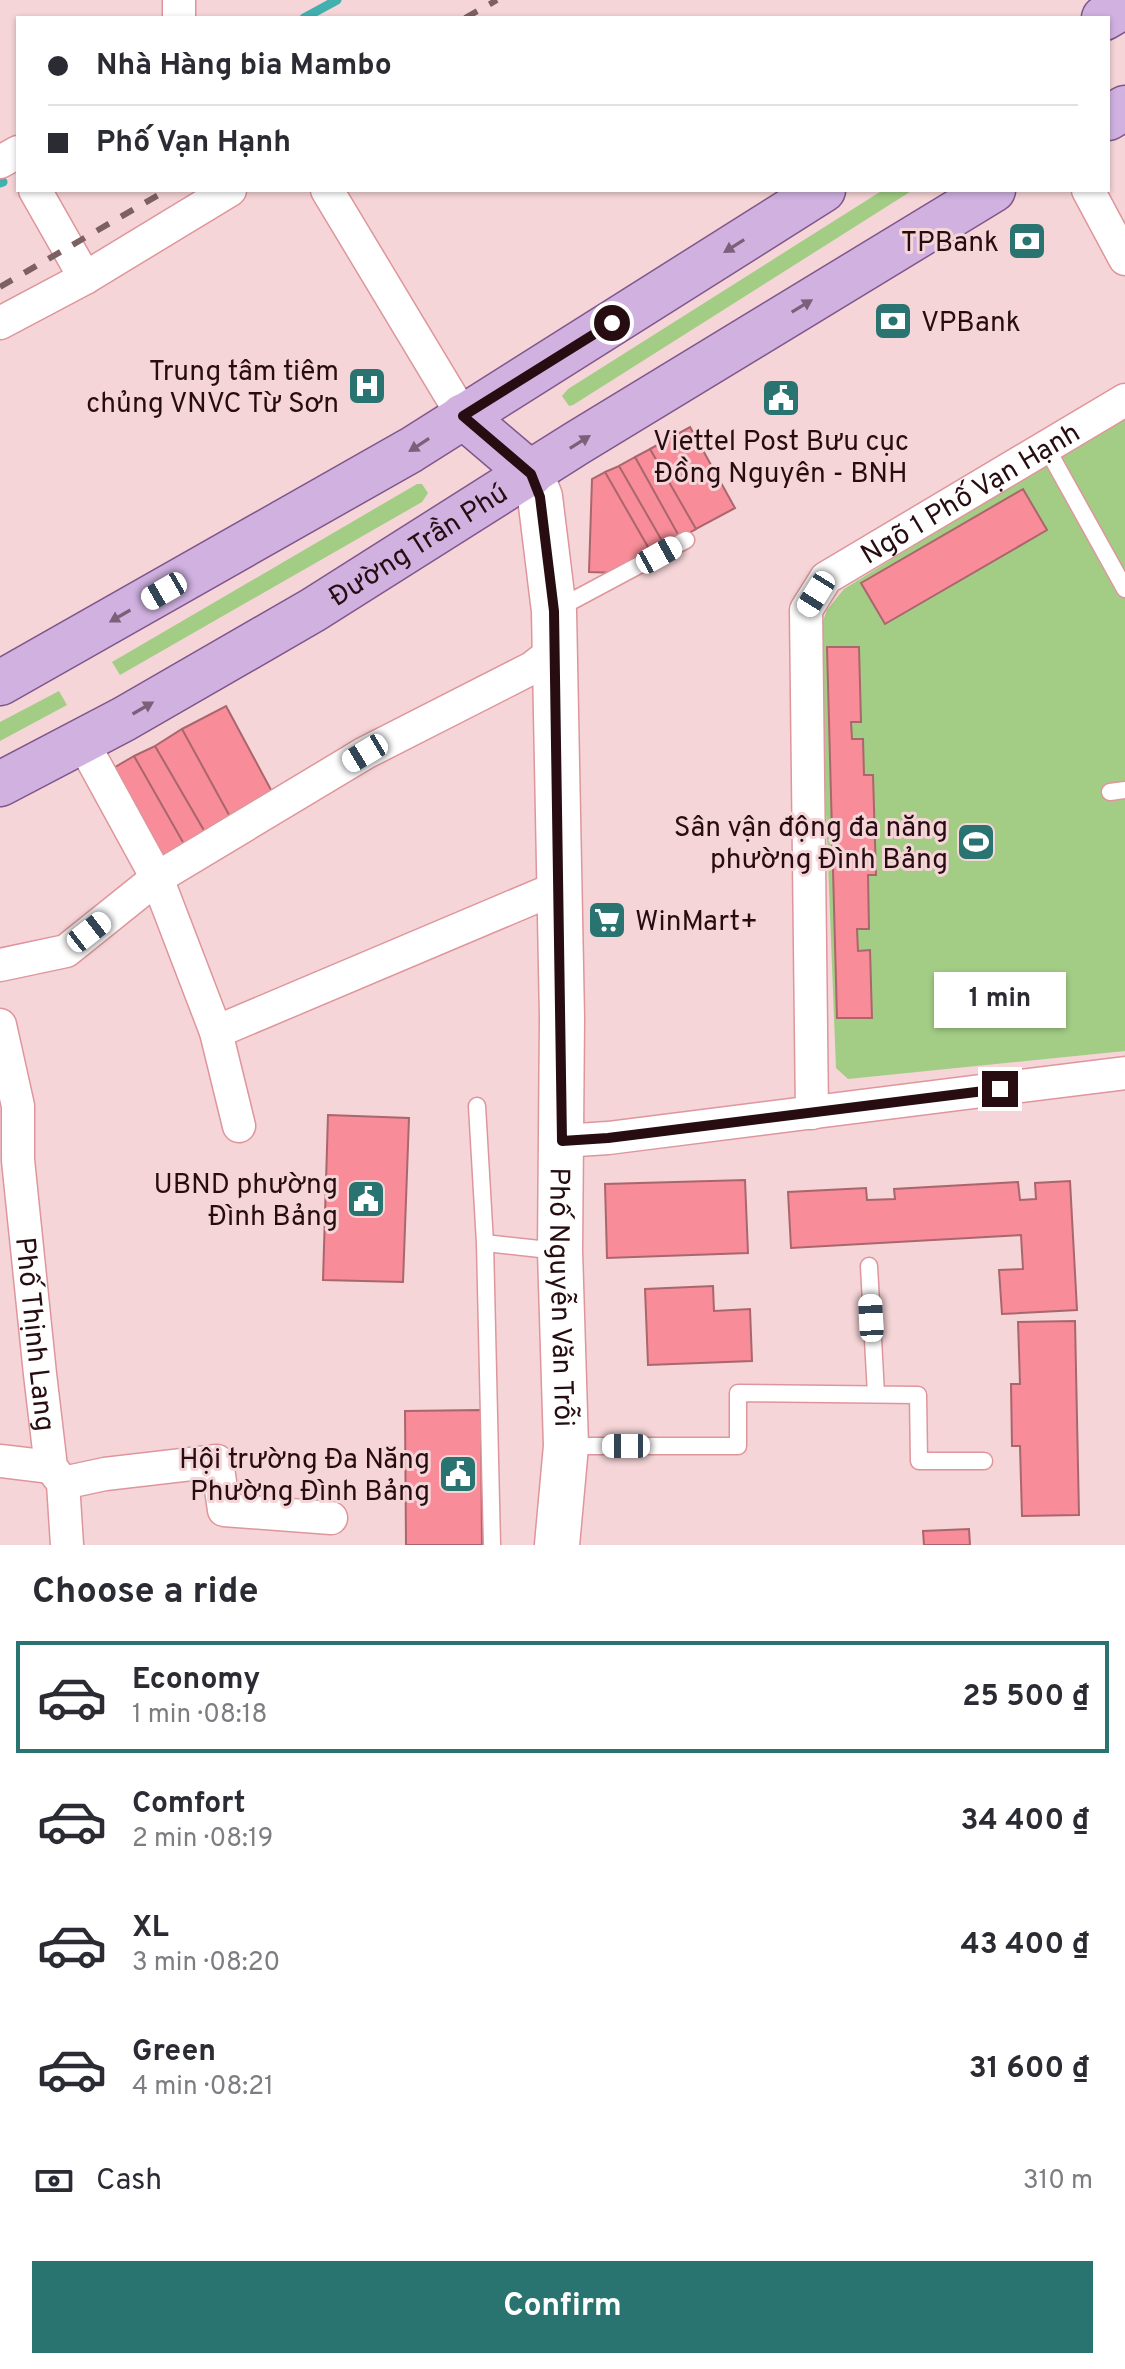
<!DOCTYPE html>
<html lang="en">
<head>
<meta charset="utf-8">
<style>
	:root { --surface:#fff; --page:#f7f7f7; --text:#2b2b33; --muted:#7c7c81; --line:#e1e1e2; --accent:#297371 }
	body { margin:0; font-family:Overpass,sans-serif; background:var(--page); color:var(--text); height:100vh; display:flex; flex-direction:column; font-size:30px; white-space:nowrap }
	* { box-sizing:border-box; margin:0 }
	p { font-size:26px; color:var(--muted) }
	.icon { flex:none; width:44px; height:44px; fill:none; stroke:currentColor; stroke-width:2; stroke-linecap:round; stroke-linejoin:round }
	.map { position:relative; height:1545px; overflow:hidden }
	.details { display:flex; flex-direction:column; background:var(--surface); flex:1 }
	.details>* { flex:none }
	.banner { position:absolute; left:16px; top:16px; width:1094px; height:176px; border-radius:0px; box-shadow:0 2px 6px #0004; display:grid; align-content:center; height:176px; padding:0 32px; background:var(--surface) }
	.end { position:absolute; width:36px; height:36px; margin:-18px; border:10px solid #270d11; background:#fff; box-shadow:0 0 0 4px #fff }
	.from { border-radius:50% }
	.bubble { position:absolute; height:56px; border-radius:0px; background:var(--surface); box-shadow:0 2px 6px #0004; font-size:26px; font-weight:700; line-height:56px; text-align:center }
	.car { position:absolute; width:24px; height:48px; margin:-24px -12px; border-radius:10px; box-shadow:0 0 6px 2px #0007; background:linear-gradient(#fff 24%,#345 0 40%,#fff 0 76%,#345 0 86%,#fff 0) }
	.banner b { display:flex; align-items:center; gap:28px; height:76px; font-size:30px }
	.banner b+b { border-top:2px solid var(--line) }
	.banner i { width:20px; height:20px; background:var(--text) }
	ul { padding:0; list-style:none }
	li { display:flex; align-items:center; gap:24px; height:112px; margin:0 16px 12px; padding:0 16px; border:4px solid transparent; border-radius:0px }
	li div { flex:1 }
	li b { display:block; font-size:30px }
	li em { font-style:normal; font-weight:700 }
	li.selected { border-color:var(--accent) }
	li>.icon { width:72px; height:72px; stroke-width:1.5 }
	h2 { padding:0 32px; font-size:36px; line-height:96px }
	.pay { display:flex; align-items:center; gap:20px; height:88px; padding:0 32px; font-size:30px }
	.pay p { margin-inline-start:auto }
	.action { display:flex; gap:16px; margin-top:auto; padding:16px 32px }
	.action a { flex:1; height:92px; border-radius:0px; background:var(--accent); color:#fff; font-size:32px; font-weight:700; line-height:92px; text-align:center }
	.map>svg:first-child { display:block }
	.green { fill:#a3cd85 }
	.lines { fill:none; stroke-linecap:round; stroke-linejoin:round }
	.stream { stroke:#41b0ae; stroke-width:9 }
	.building { fill:#f88c98; stroke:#aa666d; stroke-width:2 }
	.service-casing { stroke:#de969c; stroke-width:19 }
	.minor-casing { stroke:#de969c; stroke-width:35 }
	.secondary-casing { stroke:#de969c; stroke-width:47 }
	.primary-casing { stroke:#80568b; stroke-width:47 }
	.service { stroke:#fff; stroke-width:16 }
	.minor { stroke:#fff; stroke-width:32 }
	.secondary { stroke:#fff; stroke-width:44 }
	.primary { stroke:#d0b1e0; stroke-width:44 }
	.rail { stroke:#7c6063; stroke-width:6; stroke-dasharray:14 14; stroke-linecap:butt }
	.oneway { fill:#7c5f78 }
	.route { stroke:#270d11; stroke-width:10 }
	.labels { text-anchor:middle; stroke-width:6; stroke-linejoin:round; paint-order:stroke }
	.poi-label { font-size:28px; fill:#270d11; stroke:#f5d5d7; text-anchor:end }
	.street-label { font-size:28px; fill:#270d11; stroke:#f5d5d7 }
</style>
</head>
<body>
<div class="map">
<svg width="1125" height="1545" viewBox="0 0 1125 1545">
	<rect width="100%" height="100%" fill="#f5d5d7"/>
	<path class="green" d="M 883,190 L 913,190 L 573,405 L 569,406 L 562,396 L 568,389 Z
		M 1125,414 L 1125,1051 L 848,1079 L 836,1068 L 819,633 L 827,610 L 844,589 Z
		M 417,484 L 422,484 L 428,493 L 422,502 L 120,675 L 112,662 Z
		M 59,691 L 67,705 L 0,741 L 0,722 Z"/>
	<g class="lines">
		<path class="stream" d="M 304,18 L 337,0
			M 0,183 L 3,182"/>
	</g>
	<path class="building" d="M 690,427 L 735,508 L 696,529 L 650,449 Z
		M 650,449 L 696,529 L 680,538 L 635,457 Z
		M 635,457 L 680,538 L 665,546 L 619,466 Z
		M 619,466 L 665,546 L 652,554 L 605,472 Z
		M 605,472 L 652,554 L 619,573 L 589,572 L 592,479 Z
		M 1023,489 L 1047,530 L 885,624 L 861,583 Z
		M 827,647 L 859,647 L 861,722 L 851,722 L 852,739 L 863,739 L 864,775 L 873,775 L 876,875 L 868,875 L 869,929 L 857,929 L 858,951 L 870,950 L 872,1018 L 837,1018 Z
		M 226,706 L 277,801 L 234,824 L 182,729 Z
		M 182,729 L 234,824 L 209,839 L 155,746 Z
		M 155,746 L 209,839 L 188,851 L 134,756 Z
		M 134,756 L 188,851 L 163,865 L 110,770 Z
		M 328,1115 L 409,1118 L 403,1282 L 323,1280 Z
		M 745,1180 L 748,1253 L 607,1258 L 605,1184 Z
		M 1070,1181 L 1077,1310 L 1002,1314 L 999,1270 L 1023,1269 L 1021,1235 L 791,1248 L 788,1192 L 866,1188 L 867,1200 L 895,1199 L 894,1189 L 1018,1182 L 1020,1200 L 1036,1199 L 1035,1183 Z
		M 713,1286 L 714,1311 L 750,1309 L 752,1361 L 648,1365 L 645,1289 Z
		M 1075,1321 L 1079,1515 L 1022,1516 L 1020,1446 L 1012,1446 L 1011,1384 L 1020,1384 L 1018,1322 Z
		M 481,1410 L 482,1545 L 406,1545 L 405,1411 Z
		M 969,1529 L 970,1545 L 924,1545 L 923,1531 Z"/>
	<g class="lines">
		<defs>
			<path id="service" d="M 1046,447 L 1125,589
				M 555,610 L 686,540
				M 1110,792 L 1125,790
				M 477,1106 L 485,1243 L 558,1251
				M 485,1243 L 492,1545
				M 869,1266 L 876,1394
				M 567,1446 L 738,1446 L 738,1393 L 918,1395 L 919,1461 L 984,1461"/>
			<g id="minor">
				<path d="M 179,18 L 179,0"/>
				<path d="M 0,162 L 18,152"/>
				<path d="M 35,190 L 85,278 L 230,190"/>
				<path d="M 327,190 L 463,416"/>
				<path d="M 1088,190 L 1125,259"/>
				<path d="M 0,323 L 85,278"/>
				<path d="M 82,741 L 157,878 L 216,1032 L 239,1126"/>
				<path d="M 0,965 L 66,951 L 157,878 L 365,753 L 532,668 L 555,650"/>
				<path id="s1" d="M 0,1025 L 18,1106 L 18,1160 L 40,1374 L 51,1467 L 63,1483 L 67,1545"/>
				<path d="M 216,1032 L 559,887"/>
				<path id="s2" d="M 812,1113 L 806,610 L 826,578 L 1125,400"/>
				<path d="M 562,1141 L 608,1138 L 1125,1073"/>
				<path d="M 0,1461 L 51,1467"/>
				<path d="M 63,1483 L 105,1474 L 217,1461 L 224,1510 L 331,1518"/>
			</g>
			<g id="secondary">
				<path id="s3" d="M 531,474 L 540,497 L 554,611 L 562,1018 L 560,1251 L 566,1446 L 557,1545"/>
			</g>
			<g id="primary">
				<path d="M 1104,18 L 1125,6"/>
				<path d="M 1108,118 L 1125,108"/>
				<path d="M 463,416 L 531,474"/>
				<path d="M 0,683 L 411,450 L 823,190"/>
				<path id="s4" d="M 0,784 L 124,719 L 313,610 L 577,443 L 993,190"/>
			</g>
		</defs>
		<use href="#service" class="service-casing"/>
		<use href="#minor" class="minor-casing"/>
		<use href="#secondary" class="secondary-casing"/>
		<use href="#primary" class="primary-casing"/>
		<use href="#service" class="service"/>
		<use href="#minor" class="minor"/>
		<use href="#secondary" class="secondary"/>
		<use href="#primary" class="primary"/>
		<path class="rail" d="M 465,18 L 497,0
			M 0,287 L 167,190"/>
	</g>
	<defs><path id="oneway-solid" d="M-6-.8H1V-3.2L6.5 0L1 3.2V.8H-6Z" transform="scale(2)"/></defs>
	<g class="oneway">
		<use href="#oneway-solid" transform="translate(734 246) rotate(148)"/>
		<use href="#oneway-solid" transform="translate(802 306) rotate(-31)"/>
		<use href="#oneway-solid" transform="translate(580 442) rotate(-32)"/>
		<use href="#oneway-solid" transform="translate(419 445) rotate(147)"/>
		<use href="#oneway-solid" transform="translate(120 616) rotate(150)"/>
		<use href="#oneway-solid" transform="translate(143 708) rotate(-30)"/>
	</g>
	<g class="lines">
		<path class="route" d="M 612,323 L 463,416 L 531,474 L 540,497 L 554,611 L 562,1141 L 608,1138 L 1000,1089"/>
	</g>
	<defs>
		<symbol id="bank-square" viewBox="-11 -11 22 22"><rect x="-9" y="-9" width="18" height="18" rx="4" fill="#297371" stroke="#f5d5d7"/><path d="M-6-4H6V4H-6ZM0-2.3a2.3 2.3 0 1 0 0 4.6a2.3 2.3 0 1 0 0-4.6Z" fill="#fff"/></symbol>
		<symbol id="hospital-square" viewBox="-11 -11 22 22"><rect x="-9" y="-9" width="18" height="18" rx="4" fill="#297371" stroke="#f5d5d7"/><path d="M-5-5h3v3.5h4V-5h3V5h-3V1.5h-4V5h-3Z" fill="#fff"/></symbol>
		<symbol id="civic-square" viewBox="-11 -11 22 22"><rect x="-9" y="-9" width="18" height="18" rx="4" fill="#297371" stroke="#f5d5d7"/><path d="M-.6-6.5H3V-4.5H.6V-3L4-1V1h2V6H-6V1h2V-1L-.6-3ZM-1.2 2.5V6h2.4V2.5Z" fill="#fff"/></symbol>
		<symbol id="stadium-square" viewBox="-11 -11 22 22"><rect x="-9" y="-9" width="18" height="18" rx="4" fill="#297371" stroke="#f5d5d7"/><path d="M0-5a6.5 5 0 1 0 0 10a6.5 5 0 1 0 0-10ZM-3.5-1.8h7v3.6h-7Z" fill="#fff"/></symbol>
		<symbol id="supermarket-square" viewBox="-11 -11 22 22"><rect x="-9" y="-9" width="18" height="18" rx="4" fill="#297371" stroke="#f5d5d7"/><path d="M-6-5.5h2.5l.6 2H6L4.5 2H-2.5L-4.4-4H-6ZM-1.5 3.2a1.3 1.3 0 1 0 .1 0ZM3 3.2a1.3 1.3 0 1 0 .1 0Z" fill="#fff"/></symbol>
	</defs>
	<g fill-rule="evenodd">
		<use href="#bank-square" x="1005" y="219" width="44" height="44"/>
		<use href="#bank-square" x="871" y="299" width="44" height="44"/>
		<use href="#hospital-square" x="345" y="364" width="44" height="44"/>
		<use href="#civic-square" x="759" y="376" width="44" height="44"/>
		<use href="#stadium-square" x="954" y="820" width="44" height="44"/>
		<use href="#supermarket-square" x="585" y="898" width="44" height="44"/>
		<use href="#civic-square" x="344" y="1177" width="44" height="44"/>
		<use href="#civic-square" x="436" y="1452" width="44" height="44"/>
	</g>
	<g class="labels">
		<g class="poi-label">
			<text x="999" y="251">TPBank</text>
			<text x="921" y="331" text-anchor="start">VPBank</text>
			<text x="339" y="380">Trung tâm tiêm<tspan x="339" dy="32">chủng VNVC Từ Sơn</tspan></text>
			<text x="781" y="450" text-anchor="middle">Viettel Post Bưu cục<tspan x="781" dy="32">Đồng Nguyên - BNH</tspan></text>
			<text x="948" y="836">Sân vận động đa năng<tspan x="948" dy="32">phường Đình Bảng</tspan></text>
			<text x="635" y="930" text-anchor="start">WinMart+</text>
			<text x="338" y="1193">UBND phường<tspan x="338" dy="32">Đình Bảng</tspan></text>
			<text x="430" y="1468">Hội trường Đa Năng<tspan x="430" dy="32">Phường Đình Bảng</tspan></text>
		</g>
		<g class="street-label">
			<text dy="10" stroke="none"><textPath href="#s2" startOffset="708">Ngõ 1 Phố Vạn Hạnh</textPath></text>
			<text dy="10" stroke="none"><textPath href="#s4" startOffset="482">Đường Trần Phú</textPath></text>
			<text dy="10" stroke="none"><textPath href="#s3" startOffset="826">Phố Nguyễn Văn Trỗi</textPath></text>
			<text dy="10" stroke="none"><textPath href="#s1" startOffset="312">Phố Thịnh Lang</textPath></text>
		</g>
	</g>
</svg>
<i class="end from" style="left:612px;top:323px"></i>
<i class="end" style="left:1000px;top:1089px"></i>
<div class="bubble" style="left:934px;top:972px;width:132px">1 min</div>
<i class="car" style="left:659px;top:555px;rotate:61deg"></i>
<i class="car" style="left:164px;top:591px;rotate:240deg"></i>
<i class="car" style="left:816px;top:594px;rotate:212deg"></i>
<i class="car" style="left:365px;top:753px;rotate:239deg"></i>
<i class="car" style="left:89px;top:932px;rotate:52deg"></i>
<i class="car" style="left:871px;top:1318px;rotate:357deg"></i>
<i class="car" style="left:626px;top:1446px;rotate:270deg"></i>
<div class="banner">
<b><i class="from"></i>Nhà Hàng bia Mambo</b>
<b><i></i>Phố Vạn Hạnh</b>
</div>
</div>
<section class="details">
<h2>Choose a ride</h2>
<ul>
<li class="selected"><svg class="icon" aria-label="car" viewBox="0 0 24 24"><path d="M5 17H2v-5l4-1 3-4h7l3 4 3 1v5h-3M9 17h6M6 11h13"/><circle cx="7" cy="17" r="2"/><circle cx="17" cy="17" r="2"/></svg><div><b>Economy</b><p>1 min · 08:18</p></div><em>25 500 ₫</em></li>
<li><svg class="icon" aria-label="car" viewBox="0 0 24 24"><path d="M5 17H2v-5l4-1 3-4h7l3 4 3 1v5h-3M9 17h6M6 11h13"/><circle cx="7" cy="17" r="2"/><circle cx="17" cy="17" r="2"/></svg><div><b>Comfort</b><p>2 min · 08:19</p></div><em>34 400 ₫</em></li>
<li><svg class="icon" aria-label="car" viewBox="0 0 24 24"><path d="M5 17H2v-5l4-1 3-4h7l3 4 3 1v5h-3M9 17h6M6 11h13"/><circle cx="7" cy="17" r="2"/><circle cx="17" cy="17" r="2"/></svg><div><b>XL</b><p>3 min · 08:20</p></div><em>43 400 ₫</em></li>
<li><svg class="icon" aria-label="car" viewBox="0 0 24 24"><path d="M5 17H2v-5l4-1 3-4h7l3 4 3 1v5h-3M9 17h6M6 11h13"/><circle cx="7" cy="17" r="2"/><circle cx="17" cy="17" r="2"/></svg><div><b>Green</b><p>4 min · 08:21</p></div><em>31 600 ₫</em></li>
</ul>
<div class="pay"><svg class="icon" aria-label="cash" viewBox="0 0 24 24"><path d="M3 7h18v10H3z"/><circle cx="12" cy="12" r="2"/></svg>Cash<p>310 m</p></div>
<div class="action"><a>Confirm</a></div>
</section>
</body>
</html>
